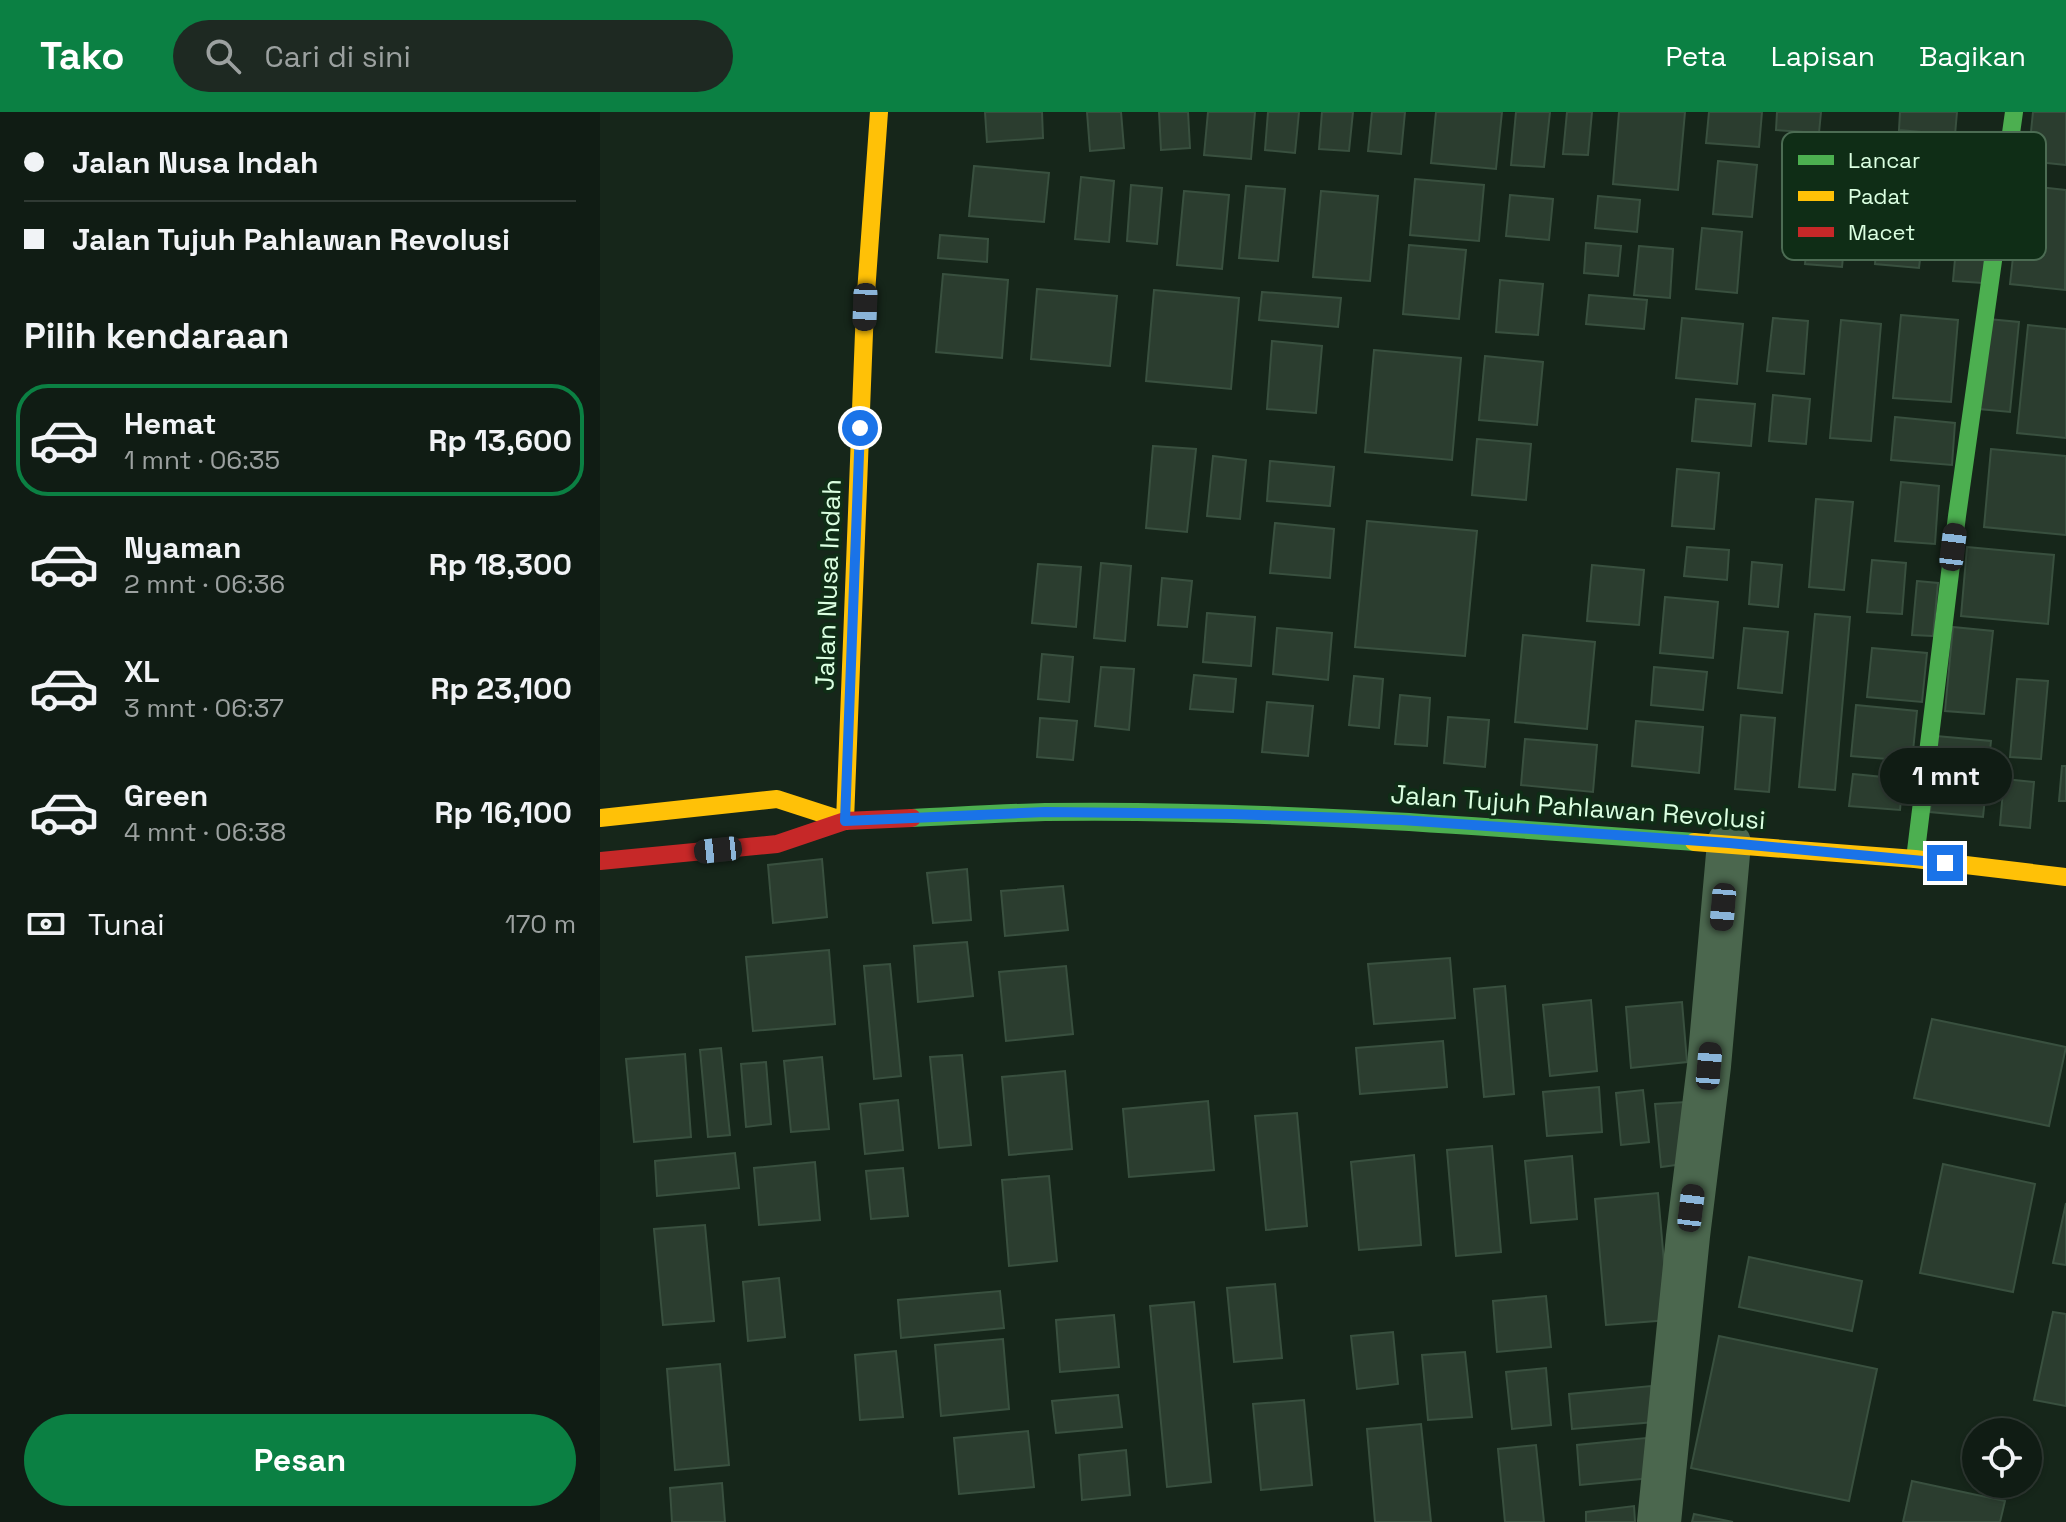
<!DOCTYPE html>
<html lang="id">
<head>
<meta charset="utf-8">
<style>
	:root { --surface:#101c14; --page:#1e2922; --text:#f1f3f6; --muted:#9ca1a0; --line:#303a34; --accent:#0b8043 }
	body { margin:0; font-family:"Space Grotesk",sans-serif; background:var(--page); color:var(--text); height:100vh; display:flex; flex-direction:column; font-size:30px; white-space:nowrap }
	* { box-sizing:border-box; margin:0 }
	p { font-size:26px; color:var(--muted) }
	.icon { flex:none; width:44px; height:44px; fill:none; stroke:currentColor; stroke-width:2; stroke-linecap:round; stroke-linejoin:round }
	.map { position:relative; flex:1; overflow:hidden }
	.panel { display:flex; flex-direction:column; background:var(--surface); width:600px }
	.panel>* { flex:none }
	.top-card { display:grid; align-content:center; height:176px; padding:0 24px; background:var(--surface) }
	.tools { position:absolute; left:1362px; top:1306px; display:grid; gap:16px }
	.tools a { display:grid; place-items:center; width:80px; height:80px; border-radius:50%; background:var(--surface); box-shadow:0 2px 6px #0004,0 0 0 2px var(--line); font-size:40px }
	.end { position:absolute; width:36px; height:36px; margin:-18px; border:10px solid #1a73e8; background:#fff; box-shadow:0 0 0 4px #fff }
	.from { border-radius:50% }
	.bubble { position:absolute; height:56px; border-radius:28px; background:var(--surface); box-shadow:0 2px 6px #0004,0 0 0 2px var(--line); font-size:26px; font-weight:600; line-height:56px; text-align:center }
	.car { position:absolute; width:24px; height:48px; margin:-24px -12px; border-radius:10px; box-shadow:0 0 6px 2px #0007; background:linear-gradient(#222 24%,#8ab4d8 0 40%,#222 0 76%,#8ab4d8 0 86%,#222 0) }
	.top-card b { display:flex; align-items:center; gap:28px; height:76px; font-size:30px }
	.top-card b+b { border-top:2px solid var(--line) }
	.top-card i { width:20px; height:20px; background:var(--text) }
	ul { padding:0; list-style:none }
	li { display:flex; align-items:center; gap:24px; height:112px; margin:0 16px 12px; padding:0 8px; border:4px solid transparent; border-radius:32px }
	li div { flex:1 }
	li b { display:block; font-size:30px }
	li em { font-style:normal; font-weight:600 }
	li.active { border-color:var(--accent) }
	li>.icon { width:72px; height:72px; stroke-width:1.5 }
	h2 { padding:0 24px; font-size:36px; line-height:96px }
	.pay { display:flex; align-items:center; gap:20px; height:88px; padding:0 24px; font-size:30px }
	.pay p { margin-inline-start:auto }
	.action { display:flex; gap:16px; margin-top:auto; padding:16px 24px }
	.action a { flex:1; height:92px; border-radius:48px; background:var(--accent); color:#fff; font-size:32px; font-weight:600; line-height:92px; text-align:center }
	header { display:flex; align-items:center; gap:48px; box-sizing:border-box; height:112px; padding:0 40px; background:var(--accent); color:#fff }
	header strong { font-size:38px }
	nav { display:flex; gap:44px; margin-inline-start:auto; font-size:28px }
	.search { width:560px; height:72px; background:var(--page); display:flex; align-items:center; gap:20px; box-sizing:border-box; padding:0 28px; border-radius:44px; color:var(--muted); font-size:30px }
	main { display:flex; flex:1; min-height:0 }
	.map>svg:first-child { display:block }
	.building { fill:#2b3d2f; stroke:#39503f; stroke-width:2 }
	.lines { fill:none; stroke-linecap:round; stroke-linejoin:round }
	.street { stroke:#4b674e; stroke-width:44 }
	.fast { stroke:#4caf50; stroke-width:18 }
	.slow { stroke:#ffc107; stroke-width:18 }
	.jam { stroke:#c62828; stroke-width:18 }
	.route { stroke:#1a73e8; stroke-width:10 }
	.labels { text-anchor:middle; stroke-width:7; stroke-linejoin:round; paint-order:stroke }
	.street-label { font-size:26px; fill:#dbffe1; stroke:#0f2d16 }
	.key { fill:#0f2d16; stroke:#4c6c53; stroke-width:2 }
	.key-label { font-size:22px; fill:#dbffe1 }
</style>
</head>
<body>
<header>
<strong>Tako</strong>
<div class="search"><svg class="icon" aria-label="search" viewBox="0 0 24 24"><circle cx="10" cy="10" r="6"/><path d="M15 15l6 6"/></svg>Cari di sini</div>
<nav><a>Peta</a><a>Lapisan</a><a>Bagikan</a></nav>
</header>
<main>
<section class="panel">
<div class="top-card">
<b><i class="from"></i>Jalan Nusa Indah</b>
<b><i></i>Jalan Tujuh Pahlawan Revolusi</b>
</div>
<h2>Pilih kendaraan</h2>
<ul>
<li class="active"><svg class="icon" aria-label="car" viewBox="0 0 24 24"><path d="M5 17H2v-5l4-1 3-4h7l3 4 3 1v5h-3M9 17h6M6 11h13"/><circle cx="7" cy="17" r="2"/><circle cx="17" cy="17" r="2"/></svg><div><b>Hemat</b><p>1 mnt · 06:35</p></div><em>Rp 13,600</em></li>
<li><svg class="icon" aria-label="car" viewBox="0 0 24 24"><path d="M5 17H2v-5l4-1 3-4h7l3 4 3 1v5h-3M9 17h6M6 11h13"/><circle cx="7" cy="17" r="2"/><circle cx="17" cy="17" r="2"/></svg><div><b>Nyaman</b><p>2 mnt · 06:36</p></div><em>Rp 18,300</em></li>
<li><svg class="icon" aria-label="car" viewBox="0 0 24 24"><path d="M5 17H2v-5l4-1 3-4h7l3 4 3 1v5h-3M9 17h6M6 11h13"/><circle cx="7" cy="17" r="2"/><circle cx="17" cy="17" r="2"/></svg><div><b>XL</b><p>3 mnt · 06:37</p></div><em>Rp 23,100</em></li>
<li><svg class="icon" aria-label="car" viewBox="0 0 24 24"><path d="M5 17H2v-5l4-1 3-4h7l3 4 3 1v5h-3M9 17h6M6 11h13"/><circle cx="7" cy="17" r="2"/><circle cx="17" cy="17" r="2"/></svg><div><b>Green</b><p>4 mnt · 06:38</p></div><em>Rp 16,100</em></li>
</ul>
<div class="pay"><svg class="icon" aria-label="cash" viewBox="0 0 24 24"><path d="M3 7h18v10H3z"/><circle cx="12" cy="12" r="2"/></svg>Tunai<p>170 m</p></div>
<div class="action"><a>Pesan</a></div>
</section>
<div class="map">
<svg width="1466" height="1410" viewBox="0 0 1466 1410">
	<rect width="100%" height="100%" fill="#16261a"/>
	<path class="building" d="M 385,0 L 442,0 L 443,26 L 387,30 Z
		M 487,0 L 521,0 L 524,36 L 490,39 Z
		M 559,0 L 588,0 L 590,36 L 561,38 Z
		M 608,0 L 655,0 L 651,47 L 604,43 Z
		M 668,0 L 699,0 L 695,41 L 665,38 Z
		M 722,0 L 753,0 L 749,39 L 719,37 Z
		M 772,0 L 805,0 L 801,42 L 768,39 Z
		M 836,0 L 902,0 L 896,57 L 831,51 Z
		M 916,0 L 950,0 L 944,55 L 911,53 Z
		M 967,0 L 992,0 L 988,43 L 963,42 Z
		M 1019,0 L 1085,0 L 1078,78 L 1013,72 Z
		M 1109,0 L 1162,0 L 1159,35 L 1106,31 Z
		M 1177,0 L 1221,0 L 1219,21 L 1176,18 Z
		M 1300,0 L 1357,0 L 1355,23 L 1299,18 Z
		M 1433,0 L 1466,0 L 1466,53 L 1428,49 Z
		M 1118,49 L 1157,53 L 1152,105 L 1113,102 Z
		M 374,54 L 449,61 L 444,110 L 369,104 Z
		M 481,65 L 514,69 L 509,130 L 475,127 Z
		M 815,67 L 884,73 L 879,129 L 810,123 Z
		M 531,73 L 562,76 L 557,132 L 527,129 Z
		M 1421,73 L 1466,78 L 1465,178 L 1410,172 Z
		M 646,74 L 685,77 L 678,149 L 639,146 Z
		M 584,79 L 629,83 L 622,157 L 577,153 Z
		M 721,79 L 778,84 L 770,169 L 713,165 Z
		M 910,83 L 953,87 L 949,128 L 906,124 Z
		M 998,84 L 1040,88 L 1037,120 L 995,116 Z
		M 1279,99 L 1325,103 L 1319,156 L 1275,152 Z
		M 1210,103 L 1247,106 L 1242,155 L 1205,152 Z
		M 1102,116 L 1142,120 L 1137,181 L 1096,177 Z
		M 340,123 L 388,127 L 387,150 L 338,146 Z
		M 1357,125 L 1386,128 L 1383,171 L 1353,169 Z
		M 986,131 L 1021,134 L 1018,164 L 984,161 Z
		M 809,133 L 866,138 L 859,207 L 803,202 Z
		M 1039,134 L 1073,137 L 1070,186 L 1034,183 Z
		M 343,162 L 408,168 L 402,246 L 336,240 Z
		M 900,168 L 943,172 L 938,223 L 896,220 Z
		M 437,177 L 517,184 L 510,254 L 431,247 Z
		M 554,178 L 639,186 L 631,277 L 546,269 Z
		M 662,180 L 741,186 L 738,215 L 659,208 Z
		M 989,183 L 1047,188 L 1044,217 L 986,212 Z
		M 1301,203 L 1358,208 L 1351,290 L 1293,286 Z
		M 1082,206 L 1143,212 L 1137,272 L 1076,266 Z
		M 1173,206 L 1208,209 L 1204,262 L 1167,259 Z
		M 1388,207 L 1419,210 L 1410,300 L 1379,297 Z
		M 1241,208 L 1281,212 L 1271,329 L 1230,326 Z
		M 1428,213 L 1466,217 L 1466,326 L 1417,321 Z
		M 672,229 L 722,234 L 716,301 L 667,297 Z
		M 774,238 L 861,246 L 852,348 L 765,340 Z
		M 885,244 L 943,250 L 937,313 L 879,308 Z
		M 1173,283 L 1210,287 L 1206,332 L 1169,329 Z
		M 1096,287 L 1155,292 L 1151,334 L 1092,329 Z
		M 1295,305 L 1355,311 L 1352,353 L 1291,348 Z
		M 877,327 L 931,332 L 926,388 L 872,383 Z
		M 553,334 L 596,337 L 587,420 L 546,416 Z
		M 1391,337 L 1466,344 L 1466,423 L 1384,415 Z
		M 613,344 L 646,348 L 640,407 L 607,404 Z
		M 670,349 L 734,355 L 730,394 L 667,389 Z
		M 1077,357 L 1119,361 L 1114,417 L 1072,414 Z
		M 1301,370 L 1339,374 L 1335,432 L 1295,429 Z
		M 1216,387 L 1253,390 L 1244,478 L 1209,475 Z
		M 767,409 L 877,419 L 865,544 L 755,535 Z
		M 675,411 L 734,417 L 730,466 L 670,461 Z
		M 1087,435 L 1129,438 L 1127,468 L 1084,464 Z
		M 1367,435 L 1454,443 L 1448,512 L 1361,504 Z
		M 1272,448 L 1306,451 L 1302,502 L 1267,500 Z
		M 1152,450 L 1182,453 L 1178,495 L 1149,492 Z
		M 501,451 L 531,454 L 525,529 L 494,526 Z
		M 438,452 L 481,455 L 476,515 L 432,511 Z
		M 992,453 L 1044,458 L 1039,513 L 987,509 Z
		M 562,466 L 592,469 L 587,515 L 558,513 Z
		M 1317,469 L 1338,471 L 1333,524 L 1312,523 Z
		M 1065,485 L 1118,490 L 1113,546 L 1060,541 Z
		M 607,501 L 655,505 L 651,554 L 603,550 Z
		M 1215,502 L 1250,505 L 1235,678 L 1199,675 Z
		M 1353,515 L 1393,519 L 1384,602 L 1345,599 Z
		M 677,516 L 732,521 L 728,568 L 673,562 Z
		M 1144,516 L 1188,520 L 1182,581 L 1138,576 Z
		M 923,523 L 995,530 L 987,617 L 915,610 Z
		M 1272,536 L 1327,541 L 1322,590 L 1267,585 Z
		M 442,542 L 473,545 L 469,590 L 438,587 Z
		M 501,555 L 534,557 L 529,618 L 495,614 Z
		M 1054,555 L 1107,560 L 1103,598 L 1051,593 Z
		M 594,563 L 636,567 L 633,600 L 590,597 Z
		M 754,564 L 783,567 L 779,616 L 749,613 Z
		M 1417,567 L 1448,569 L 1441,647 L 1410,645 Z
		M 800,583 L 830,586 L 827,634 L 795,632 Z
		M 667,590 L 713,594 L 708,644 L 662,640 Z
		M 1256,593 L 1317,599 L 1312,649 L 1251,644 Z
		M 1141,603 L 1175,606 L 1169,680 L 1135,677 Z
		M 848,605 L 889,608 L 885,655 L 844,651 Z
		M 440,606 L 477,609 L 473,648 L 437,645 Z
		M 1036,609 L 1103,615 L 1099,661 L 1032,654 Z
		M 1336,624 L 1391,629 L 1383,705 L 1330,700 Z
		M 925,627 L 997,633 L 993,680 L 921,673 Z
		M 1462,654 L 1466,654 L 1466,689 L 1459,689 Z
		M 1253,662 L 1303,667 L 1300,698 L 1249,694 Z
		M 1404,667 L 1434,670 L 1430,716 L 1400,713 Z
		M 222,747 L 227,805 L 173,811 L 168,753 Z
		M 367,757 L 371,808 L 333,811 L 327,761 Z
		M 463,774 L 468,818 L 405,824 L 401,779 Z
		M 367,830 L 373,884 L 318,890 L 314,834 Z
		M 229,838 L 235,912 L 153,919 L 146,845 Z
		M 850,846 L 855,906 L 774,912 L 768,852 Z
		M 290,852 L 301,964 L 274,967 L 264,854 Z
		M 466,854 L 473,922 L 406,929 L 399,860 Z
		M 905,874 L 914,982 L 884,985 L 874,877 Z
		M 991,888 L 997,959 L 950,964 L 943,893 Z
		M 1082,890 L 1087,950 L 1031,956 L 1026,895 Z
		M 1332,907 L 1466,935 L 1449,1014 L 1314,986 Z
		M 843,929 L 847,975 L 760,982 L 756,936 Z
		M 121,936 L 130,1023 L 108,1025 L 100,938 Z
		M 85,942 L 91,1025 L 34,1030 L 26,947 Z
		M 362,943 L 371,1033 L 339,1036 L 330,945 Z
		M 222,945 L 229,1017 L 191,1020 L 184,949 Z
		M 166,950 L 171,1012 L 146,1015 L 141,952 Z
		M 465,959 L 472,1037 L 409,1043 L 402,965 Z
		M 999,975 L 1002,1020 L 947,1024 L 943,980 Z
		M 1043,978 L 1049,1030 L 1021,1033 L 1016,981 Z
		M 298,988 L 303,1038 L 265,1042 L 260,992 Z
		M 608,989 L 614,1058 L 529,1065 L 523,997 Z
		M 1086,990 L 1091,1051 L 1061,1055 L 1055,992 Z
		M 697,1001 L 707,1114 L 666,1118 L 655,1004 Z
		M 892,1034 L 901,1140 L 856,1144 L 847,1038 Z
		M 135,1041 L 139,1076 L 57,1084 L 55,1049 Z
		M 814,1043 L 821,1133 L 759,1138 L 751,1050 Z
		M 972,1044 L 977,1107 L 931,1111 L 925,1049 Z
		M 215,1050 L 220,1108 L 159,1113 L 154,1056 Z
		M 1343,1052 L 1435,1072 L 1413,1180 L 1320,1161 Z
		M 303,1056 L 308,1104 L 271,1107 L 266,1059 Z
		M 449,1064 L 457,1149 L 409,1154 L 402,1068 Z
		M 1058,1081 L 1069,1208 L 1006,1213 L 995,1087 Z
		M 1466,1091 L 1466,1153 L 1453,1151 Z
		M 105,1113 L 114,1209 L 63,1213 L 54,1117 Z
		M 1149,1145 L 1262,1169 L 1252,1219 L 1139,1195 Z
		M 179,1166 L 185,1225 L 148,1229 L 143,1170 Z
		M 675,1172 L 682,1246 L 634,1250 L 627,1176 Z
		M 400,1179 L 404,1216 L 301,1226 L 298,1188 Z
		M 946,1184 L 951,1235 L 897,1240 L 893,1189 Z
		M 594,1190 L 611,1370 L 567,1375 L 550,1194 Z
		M 1453,1200 L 1466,1202 L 1466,1294 L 1434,1288 Z
		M 514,1203 L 519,1255 L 460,1260 L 456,1208 Z
		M 793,1220 L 798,1272 L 757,1277 L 751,1224 Z
		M 1119,1224 L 1277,1257 L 1249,1389 L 1091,1356 Z
		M 403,1227 L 409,1297 L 341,1304 L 335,1233 Z
		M 296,1239 L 303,1305 L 260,1308 L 255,1243 Z
		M 865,1240 L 872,1305 L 828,1308 L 822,1243 Z
		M 120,1252 L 129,1353 L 75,1358 L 67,1257 Z
		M 946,1256 L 951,1313 L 912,1317 L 906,1260 Z
		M 1051,1274 L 1055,1310 L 972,1317 L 969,1282 Z
		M 518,1283 L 522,1315 L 456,1321 L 452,1289 Z
		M 704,1288 L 712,1373 L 661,1378 L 653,1292 Z
		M 821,1312 L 831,1410 L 775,1410 L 767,1317 Z
		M 428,1319 L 434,1375 L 359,1382 L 354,1326 Z
		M 1046,1326 L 1051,1366 L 980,1373 L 977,1333 Z
		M 936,1333 L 944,1410 L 905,1410 L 898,1337 Z
		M 526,1338 L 530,1383 L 482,1388 L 479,1343 Z
		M 1312,1369 L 1405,1389 L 1400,1410 L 1303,1410 Z
		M 122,1371 L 125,1410 L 72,1410 L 70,1376 Z
		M 1034,1394 L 1035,1410 L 986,1410 L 986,1400 Z
		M 1094,1402 L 1133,1410 L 1092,1410 Z"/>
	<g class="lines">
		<path class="street" d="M 1059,1410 L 1088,1124 L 1109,954 L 1129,731"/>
		<path class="fast" d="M 312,706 C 356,704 401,701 445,700 C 662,697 878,714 1094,730
			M 1315,747 L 1357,404 L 1414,0"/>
		<path class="slow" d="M 0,706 L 177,687 L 245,709
			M 245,709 L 265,195 L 279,0
			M 1094,730 L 1315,747 L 1466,765"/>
		<path class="jam" d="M 0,749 L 177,732 L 245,709 L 312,706"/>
	</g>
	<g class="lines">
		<path class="route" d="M 260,316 L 245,709 L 445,700 L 631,702 L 802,708 L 1129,731 L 1345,751"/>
	</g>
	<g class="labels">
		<g class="street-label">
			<text transform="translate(228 473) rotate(-88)" y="9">Jalan Nusa Indah</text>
			<text transform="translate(978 695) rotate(4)" y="9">Jalan Tujuh Pahlawan Revolusi</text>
		</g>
	</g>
	<rect x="1182" y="20" width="264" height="128" rx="12" class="key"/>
	<rect x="1198" y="43" width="36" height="10" fill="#4caf50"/>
	<rect x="1198" y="79" width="36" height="10" fill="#ffc107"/>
	<rect x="1198" y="115" width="36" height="10" fill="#c62828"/>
	<g class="key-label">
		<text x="1248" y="56">Lancar</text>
		<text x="1248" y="92">Padat</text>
		<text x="1248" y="128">Macet</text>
	</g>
</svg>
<div class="tools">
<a><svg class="icon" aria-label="locate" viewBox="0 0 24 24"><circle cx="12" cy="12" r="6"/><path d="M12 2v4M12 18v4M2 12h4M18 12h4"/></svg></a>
</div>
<i class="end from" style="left:260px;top:316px"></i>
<i class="end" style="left:1345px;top:751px"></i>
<div class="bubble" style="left:1280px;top:636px;width:132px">1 mnt</div>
<i class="car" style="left:265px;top:195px;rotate:182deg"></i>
<i class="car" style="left:1353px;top:435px;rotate:7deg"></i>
<i class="car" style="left:118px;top:738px;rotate:264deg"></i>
<i class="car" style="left:1123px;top:795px;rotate:185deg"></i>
<i class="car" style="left:1109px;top:954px;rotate:5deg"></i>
<i class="car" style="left:1091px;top:1096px;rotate:7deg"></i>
</div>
</main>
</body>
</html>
